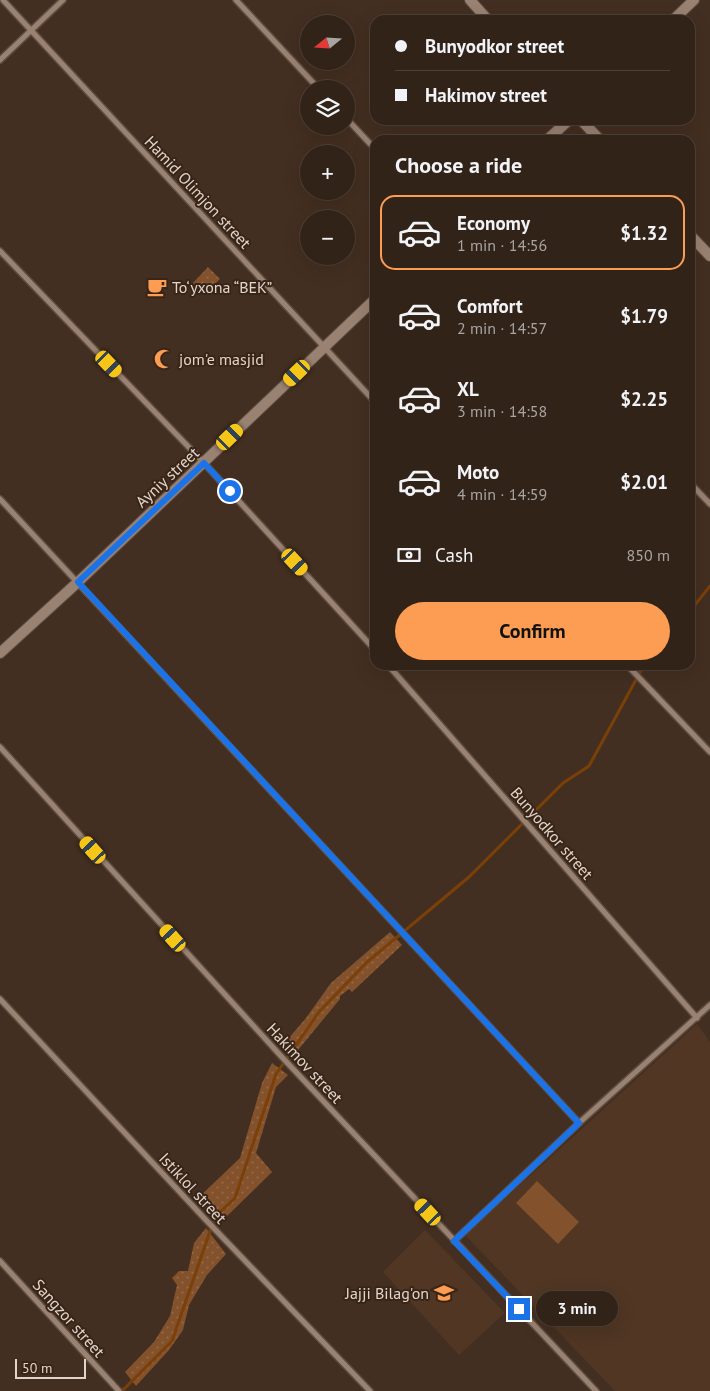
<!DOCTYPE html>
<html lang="en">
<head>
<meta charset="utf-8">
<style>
	:root { --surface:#322319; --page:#3a2b22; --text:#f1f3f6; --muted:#a8a4a2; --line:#4d4038; --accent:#fc9d53 }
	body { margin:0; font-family:"PT Sans",sans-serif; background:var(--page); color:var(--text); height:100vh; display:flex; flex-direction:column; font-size:19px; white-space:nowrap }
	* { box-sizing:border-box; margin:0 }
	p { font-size:16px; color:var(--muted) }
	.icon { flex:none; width:28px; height:28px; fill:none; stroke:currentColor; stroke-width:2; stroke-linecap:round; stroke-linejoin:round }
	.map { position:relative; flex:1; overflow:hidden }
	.panel { position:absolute; left:370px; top:135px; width:325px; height:535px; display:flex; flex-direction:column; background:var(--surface); border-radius:15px; box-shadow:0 5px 20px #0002,0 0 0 1px var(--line) }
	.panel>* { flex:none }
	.guide { position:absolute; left:370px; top:15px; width:325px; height:110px; border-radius:15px; box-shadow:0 5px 20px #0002,0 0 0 1px var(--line); display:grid; align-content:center; height:110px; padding:0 25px; background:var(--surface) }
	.needle { width:32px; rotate:252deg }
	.tools { position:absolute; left:300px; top:15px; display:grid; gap:10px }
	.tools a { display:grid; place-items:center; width:55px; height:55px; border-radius:50%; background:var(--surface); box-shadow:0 5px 20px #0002,0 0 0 1px var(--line); font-size:25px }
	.scale { position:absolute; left:15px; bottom:12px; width:71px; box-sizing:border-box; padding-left:5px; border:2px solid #e1d4cb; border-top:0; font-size:14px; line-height:18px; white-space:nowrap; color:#e1d4cb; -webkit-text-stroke:4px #392517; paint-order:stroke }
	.end { position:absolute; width:22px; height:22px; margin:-11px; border:6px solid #1a73e8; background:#fff; box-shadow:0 0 0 2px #fff }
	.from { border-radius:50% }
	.bubble { position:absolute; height:35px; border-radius:18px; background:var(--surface); box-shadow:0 5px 20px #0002,0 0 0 1px var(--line); font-size:16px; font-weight:600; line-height:35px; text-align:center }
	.car { position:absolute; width:15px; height:30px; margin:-15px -8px; border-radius:6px; box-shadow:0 0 4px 1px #0007; background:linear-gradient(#f5c518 24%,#345 0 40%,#f5c518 0 76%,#345 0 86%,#f5c518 0) }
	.guide b { display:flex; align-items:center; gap:18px; height:48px; font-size:19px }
	.guide b+b { border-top:1px solid var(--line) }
	.guide i { width:12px; height:12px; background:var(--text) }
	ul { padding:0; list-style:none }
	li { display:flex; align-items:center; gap:15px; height:75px; margin:0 10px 8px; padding:0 15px; border:2px solid transparent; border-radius:15px }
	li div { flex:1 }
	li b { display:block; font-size:19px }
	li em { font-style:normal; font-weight:600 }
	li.selected { border-color:var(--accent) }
	li>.icon { width:45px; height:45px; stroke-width:1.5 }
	h2 { padding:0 25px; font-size:22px; line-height:60px }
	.pay { display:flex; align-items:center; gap:12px; height:55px; padding:0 25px; font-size:19px }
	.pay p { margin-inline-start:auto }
	.primary-button { display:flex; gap:10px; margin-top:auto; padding:10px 25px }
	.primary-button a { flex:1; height:58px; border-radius:30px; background:var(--accent); color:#111; font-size:20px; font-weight:600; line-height:58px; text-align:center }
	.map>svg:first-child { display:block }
	.built { fill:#503623 }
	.grass { fill:url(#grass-dots) }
	.pitch { fill:#83512b }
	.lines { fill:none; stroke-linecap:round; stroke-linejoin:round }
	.stream { stroke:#7b4007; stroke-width:3 }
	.street-casing { stroke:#5d4c3f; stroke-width:8 }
	.secondary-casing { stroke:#5d4c3f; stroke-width:12 }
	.street { stroke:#9a8272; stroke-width:5 }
	.secondary { stroke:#9a8272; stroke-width:10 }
	.route { stroke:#1a73e8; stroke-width:6 }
	.labels { text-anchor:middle; stroke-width:4; stroke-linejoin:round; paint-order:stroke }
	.street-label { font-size:16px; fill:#e1d4cb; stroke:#392517 }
	.poi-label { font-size:16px; fill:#e1d4cb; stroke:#392517; text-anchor:start }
</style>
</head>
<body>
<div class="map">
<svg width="710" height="1391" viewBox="0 0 710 1391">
	<defs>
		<pattern id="grass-dots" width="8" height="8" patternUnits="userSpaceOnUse" patternTransform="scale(1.25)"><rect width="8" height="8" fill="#83512b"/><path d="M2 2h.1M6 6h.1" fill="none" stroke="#946948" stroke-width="1.8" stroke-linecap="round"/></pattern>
	</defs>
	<rect width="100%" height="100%" fill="#432f21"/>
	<path class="built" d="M 697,1024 L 710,1042 L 710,1391 L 615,1391 L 465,1235 Z
		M 425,1230 L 505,1313 L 459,1355 L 383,1272 Z"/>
	<path class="grass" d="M 208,267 L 220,279 L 204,294 L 193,283 Z
		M 390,932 L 402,945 L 352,992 L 349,989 L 340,996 L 340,999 L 298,1050 L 288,1039 L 306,1018 L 331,983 Z
		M 272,1063 L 288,1075 L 276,1087 L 256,1153 L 272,1172 L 220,1223 L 196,1200 L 240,1158 L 262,1083 Z
		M 206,1228 L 226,1254 L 207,1275 L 189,1305 L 183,1330 L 169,1350 L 136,1386 L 125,1372 L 154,1342 L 170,1316 L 177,1285 L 172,1278 L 179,1271 L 188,1271 L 194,1243 Z"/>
	<path class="pitch" d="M 537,1181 L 579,1222 L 558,1244 L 516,1203 Z"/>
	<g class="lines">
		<path class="stream" d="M 690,611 L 710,586
			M 122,1391 L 172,1341 L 215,1217 L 235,1198 L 276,1074 L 319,1012 L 366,963 L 469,877 L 563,783 L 589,766 L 644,665"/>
		<defs>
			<path id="street" d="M 3,0 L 375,402
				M 236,0 L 319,89
				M 0,60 L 63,0
				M 346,118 L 375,149
				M 0,251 L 204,463 L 375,650
				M 690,483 L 710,504
				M 0,499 L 579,1123
				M 388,665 L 697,1018
				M 627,665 L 710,752
				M 0,747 L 280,1055 L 596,1391
				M 0,999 L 205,1219 L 370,1391
				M 454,1241 L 579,1123 L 710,1005
				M 0,1261 L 119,1391"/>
			<path id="secondary" d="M 470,0 L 488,20
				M 673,20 L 694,0
				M 581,120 L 600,140
				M 547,140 L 569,120
				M 690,235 L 710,256
				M 0,653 L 78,582 L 375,299"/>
		</defs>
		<use href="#street" class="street-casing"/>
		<use href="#secondary" class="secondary-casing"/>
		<use href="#street" class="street"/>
		<use href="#secondary" class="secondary"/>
	</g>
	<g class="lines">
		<path class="route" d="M 230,491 L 204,463 L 78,582 L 579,1123 L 454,1241 L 519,1309"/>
	</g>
	<defs>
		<symbol id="cafe-bare" viewBox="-9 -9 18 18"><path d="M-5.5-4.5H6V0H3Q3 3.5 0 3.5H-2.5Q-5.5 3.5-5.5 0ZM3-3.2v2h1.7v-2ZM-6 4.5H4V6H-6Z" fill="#fc9d53" stroke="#392517" stroke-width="2.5" paint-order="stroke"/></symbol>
		<symbol id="mosque-bare" viewBox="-9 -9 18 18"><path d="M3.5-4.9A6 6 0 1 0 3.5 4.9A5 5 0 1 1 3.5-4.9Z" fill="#fc9d53" stroke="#392517" stroke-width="2.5" paint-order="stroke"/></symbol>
		<symbol id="school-bare" viewBox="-9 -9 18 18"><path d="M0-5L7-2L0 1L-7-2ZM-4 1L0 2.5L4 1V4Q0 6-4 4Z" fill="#fc9d53" stroke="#392517" stroke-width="2.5" paint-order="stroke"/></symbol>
	</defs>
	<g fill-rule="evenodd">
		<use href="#cafe-bare" x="143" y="273" width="28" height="28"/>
		<use href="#mosque-bare" x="150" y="345" width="28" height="28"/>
		<use href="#school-bare" x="430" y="1279" width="28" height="28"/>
	</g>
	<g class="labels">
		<g class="street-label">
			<text transform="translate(198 192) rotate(47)" y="6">Hamid Olimjon street</text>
			<text transform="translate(167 477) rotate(-43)" y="6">Ayniy street</text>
			<text transform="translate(552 833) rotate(49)" y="6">Bunyodkor street</text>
			<text transform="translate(305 1063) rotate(47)" y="6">Hakimov street</text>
			<text transform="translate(193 1188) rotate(47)" y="6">Istiklol street</text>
			<text transform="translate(69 1318) rotate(48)" y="6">Sangzor street</text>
		</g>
		<g class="poi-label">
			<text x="172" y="293">To‘yxona “BEK”</text>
			<text x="179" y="365">jom'e masjid</text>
			<text x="429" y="1299" text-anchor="end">Jajji Bilag'on</text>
		</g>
	</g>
</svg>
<div class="tools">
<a><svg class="needle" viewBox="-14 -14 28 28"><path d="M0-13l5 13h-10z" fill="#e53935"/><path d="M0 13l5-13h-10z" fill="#a8a4a2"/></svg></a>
<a><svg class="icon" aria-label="layers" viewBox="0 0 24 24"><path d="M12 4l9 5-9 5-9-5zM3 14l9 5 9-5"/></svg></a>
<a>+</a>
<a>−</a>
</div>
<div class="scale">50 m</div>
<i class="end from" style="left:230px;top:491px"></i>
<i class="end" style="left:519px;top:1309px"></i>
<div class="bubble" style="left:536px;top:1291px;width:82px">3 min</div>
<i class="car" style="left:109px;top:364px;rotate:136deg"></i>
<i class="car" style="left:297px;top:373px;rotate:226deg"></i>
<i class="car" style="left:230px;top:437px;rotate:46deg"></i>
<i class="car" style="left:295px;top:562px;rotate:137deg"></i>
<i class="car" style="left:93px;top:850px;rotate:318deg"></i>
<i class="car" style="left:173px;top:938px;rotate:318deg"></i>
<i class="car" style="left:428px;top:1212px;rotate:317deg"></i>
<div class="guide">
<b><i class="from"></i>Bunyodkor street</b>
<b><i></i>Hakimov street</b>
</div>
<section class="panel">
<h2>Choose a ride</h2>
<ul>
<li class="selected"><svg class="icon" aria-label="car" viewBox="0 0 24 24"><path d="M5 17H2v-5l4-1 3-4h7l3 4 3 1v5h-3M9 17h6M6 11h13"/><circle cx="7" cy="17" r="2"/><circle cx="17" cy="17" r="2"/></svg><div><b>Economy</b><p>1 min · 14:56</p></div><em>$1.32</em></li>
<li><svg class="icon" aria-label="car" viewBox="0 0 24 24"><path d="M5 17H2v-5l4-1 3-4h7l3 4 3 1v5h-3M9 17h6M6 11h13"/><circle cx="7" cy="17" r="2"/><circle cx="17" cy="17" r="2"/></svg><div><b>Comfort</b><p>2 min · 14:57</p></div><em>$1.79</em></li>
<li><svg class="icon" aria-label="car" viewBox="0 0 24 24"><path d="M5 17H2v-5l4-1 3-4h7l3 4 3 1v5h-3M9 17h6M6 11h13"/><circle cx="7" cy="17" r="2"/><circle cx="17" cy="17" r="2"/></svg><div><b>XL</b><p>3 min · 14:58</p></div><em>$2.25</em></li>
<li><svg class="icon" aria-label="car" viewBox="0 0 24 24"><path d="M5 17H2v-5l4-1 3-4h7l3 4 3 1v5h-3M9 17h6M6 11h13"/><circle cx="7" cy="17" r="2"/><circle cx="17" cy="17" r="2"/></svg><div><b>Moto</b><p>4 min · 14:59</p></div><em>$2.01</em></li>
</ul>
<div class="pay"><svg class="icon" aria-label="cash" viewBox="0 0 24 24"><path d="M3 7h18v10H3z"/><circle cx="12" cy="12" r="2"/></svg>Cash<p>850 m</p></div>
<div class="primary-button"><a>Confirm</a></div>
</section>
</div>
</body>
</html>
